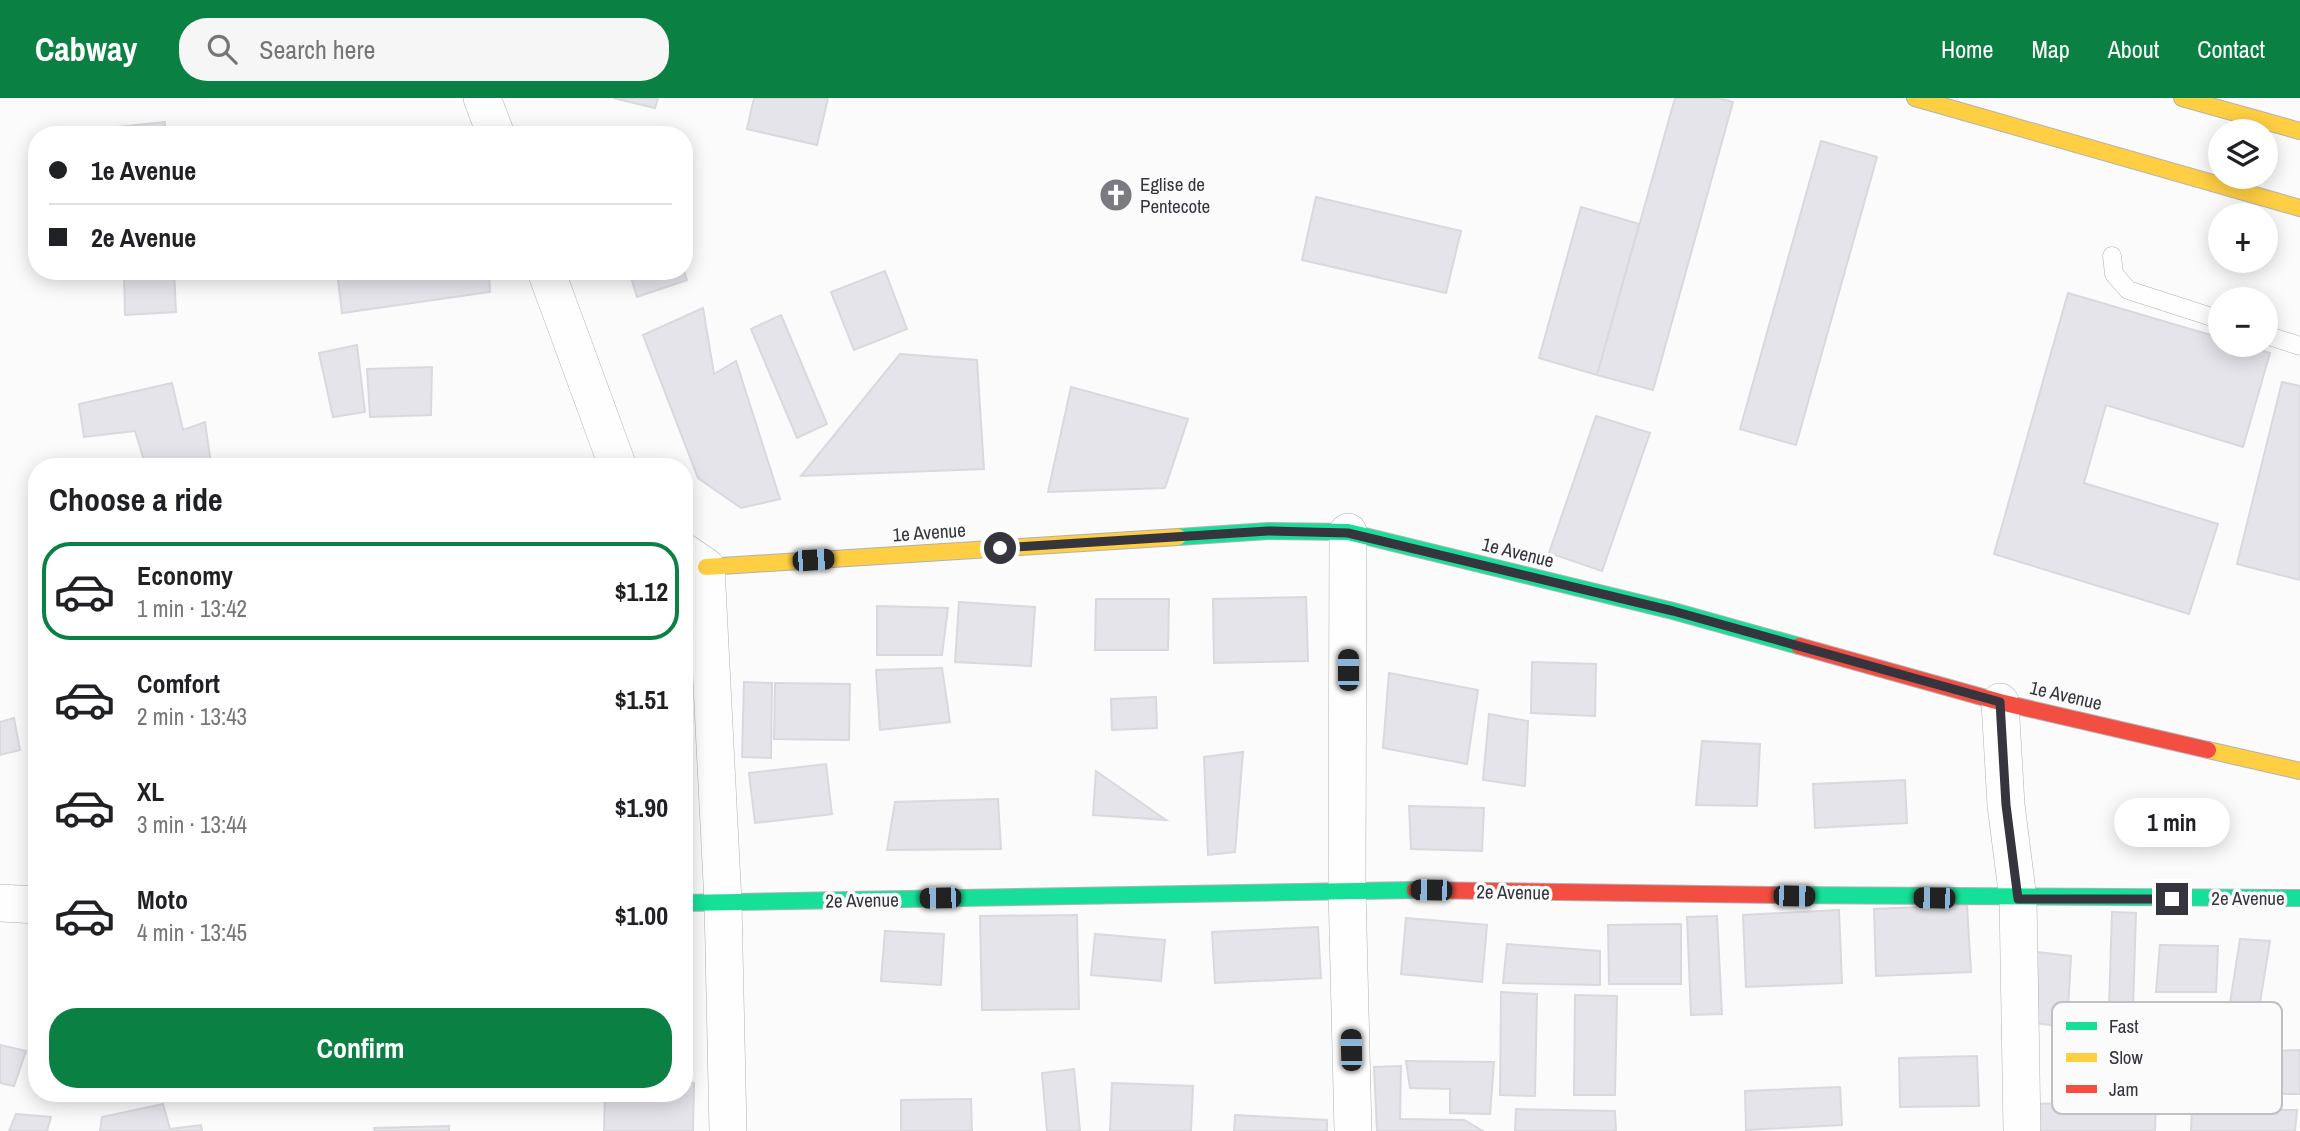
<!DOCTYPE html>
<html lang="en">
<head>
<meta charset="utf-8">
<style>
	:root { --surface:#fff; --page:#f6f6f6; --text:#202124; --muted:#757577; --line:#e0e0e0; --accent:#0b8043 }
	body { margin:0; font-family:"Archivo Narrow",sans-serif; background:var(--page); color:var(--text); height:100vh; display:flex; flex-direction:column; font-size:26px; white-space:nowrap }
	* { box-sizing:border-box; margin:0 }
	p { font-size:23px; color:var(--muted) }
	.icon { flex:none; width:38px; height:38px; fill:none; stroke:currentColor; stroke-width:2; stroke-linecap:round; stroke-linejoin:round }
	.map { position:relative; flex:1; overflow:hidden }
	.panel { position:absolute; left:28px; top:360px; width:665px; height:644px; display:flex; flex-direction:column; background:var(--surface); border-radius:28px; box-shadow:0 4px 18px #0003 }
	.panel>* { flex:none }
	.top-card { position:absolute; left:28px; top:28px; width:665px; height:154px; border-radius:28px; box-shadow:0 4px 18px #0003; display:grid; align-content:center; height:154px; padding:0 21px; background:var(--surface) }
	.buttons { position:absolute; left:2208px; top:21px; display:grid; gap:14px }
	.buttons a { display:grid; place-items:center; width:70px; height:70px; border-radius:50%; background:var(--surface); box-shadow:0 4px 18px #0003; font-size:35px }
	.end { position:absolute; width:32px; height:32px; margin:-16px; border:9px solid #36353e; background:#fff; box-shadow:0 0 0 4px #fff }
	.from { border-radius:50% }
	.bubble { position:absolute; height:49px; border-radius:24px; background:var(--surface); box-shadow:0 4px 18px #0003; font-size:23px; font-weight:700; line-height:49px; text-align:center }
	.car { position:absolute; width:21px; height:42px; margin:-21px -10px; border-radius:9px; box-shadow:0 0 5px 2px #0007; background:linear-gradient(#222 24%,#8ab4d8 0 40%,#222 0 76%,#8ab4d8 0 86%,#222 0) }
	.top-card b { display:flex; align-items:center; gap:24px; height:66px; font-size:26px }
	.top-card b+b { border-top:2px solid var(--line) }
	.top-card i { width:18px; height:18px; background:var(--text) }
	ul { padding:0; list-style:none }
	li { display:flex; align-items:center; gap:21px; height:98px; margin:0 14px 10px; padding:0 7px; border:4px solid transparent; border-radius:28px }
	li div { flex:1 }
	li b { display:block; font-size:26px }
	li em { font-style:normal; font-weight:700 }
	li.current { border-color:var(--accent) }
	li>.icon { width:63px; height:63px; stroke-width:1.5 }
	h2 { padding:0 21px; font-size:32px; line-height:84px }
	.primary-button { display:flex; gap:14px; margin-top:auto; padding:14px 21px }
	.primary-button a { flex:1; height:80px; border-radius:28px; background:var(--accent); color:#fff; font-size:28px; font-weight:700; line-height:80px; text-align:center }
	header { display:flex; align-items:center; gap:42px; box-sizing:border-box; height:98px; padding:0 35px; background:var(--accent); color:#fff }
	header strong { font-size:33px }
	nav { display:flex; gap:38px; margin-inline-start:auto; font-size:24px }
	.search { width:490px; height:63px; background:var(--page); display:flex; align-items:center; gap:18px; box-sizing:border-box; padding:0 24px; border-radius:28px; color:var(--muted); font-size:26px }
	.map>svg:first-child { display:block }
	.building { fill:#e5e4eb; stroke:#d9d9dd; stroke-width:2 }
	.lines { fill:none; stroke-linecap:round; stroke-linejoin:round }
	.lane-casing { stroke:#b1b0b4; stroke-width:19 }
	.street-casing { stroke:#b1b0b4; stroke-width:38 }
	.fast-casing { stroke:#b1b0b4; stroke-width:18 }
	.slow-casing { stroke:#b1b0b4; stroke-width:18 }
	.jam-casing { stroke:#b1b0b4; stroke-width:18 }
	.lane { stroke:#fefefe; stroke-width:18 }
	.street { stroke:#fefefe; stroke-width:37 }
	.fast { stroke:#16e098; stroke-width:16 }
	.slow { stroke:#ffcf43; stroke-width:16 }
	.jam { stroke:#f24e42; stroke-width:16 }
	.route { stroke:#36353e; stroke-width:9 }
	.labels { text-anchor:middle; stroke-width:7; stroke-linejoin:round; paint-order:stroke }
	.poi-label { font-size:19px; fill:#36353e; stroke:#fbfbfb; text-anchor:start }
	.street-label { font-size:19px; fill:#36353e; stroke:#fbfbfb }
	.key { fill:#fbfbfb; stroke:#c0c0c2; stroke-width:2 }
	.key-label { font-size:19px; fill:#36353e }
</style>
</head>
<body>
<header>
<strong>Cabway</strong>
<div class="search"><svg class="icon" aria-label="search" viewBox="0 0 24 24"><circle cx="10" cy="10" r="6"/><path d="M15 15l6 6"/></svg>Search here</div>
<nav><a>Home</a><a>Map</a><a>About</a><a>Contact</a></nav>
</header>
<div class="map">
<svg width="2300" height="1033" viewBox="0 0 2300 1033">
	<rect width="100%" height="100%" fill="#fbfbfb"/>
	<path class="building" d="M 613,0 L 658,0 L 655,10 Z
		M 754,0 L 828,0 L 817,47 L 747,31 Z
		M 1675,0 L 1718,0 L 1733,4 L 1653,292 L 1597,277 Z
		M 165,24 L 165,37 L 118,37 L 118,29 Z
		M 1821,43 L 1877,59 L 1796,347 L 1740,331 Z
		M 1316,99 L 1461,133 L 1446,195 L 1302,162 Z
		M 1581,109 L 1639,126 L 1597,277 L 1539,260 Z
		M 124,173 L 174,173 L 176,214 L 125,217 Z
		M 337,173 L 489,173 L 490,194 L 342,215 Z
		M 629,173 L 684,173 L 687,182 L 637,199 Z
		M 885,173 L 907,231 L 854,252 L 831,194 Z
		M 2068,195 L 2221,240 L 2221,247 L 2243,247 L 2270,255 L 2243,349 L 2106,307 L 2084,385 L 2218,426 L 2189,516 L 1994,456 Z
		M 703,210 L 714,276 L 736,263 L 780,401 L 741,410 L 698,380 L 643,237 Z
		M 781,217 L 827,326 L 797,340 L 751,231 Z
		M 357,247 L 365,314 L 333,319 L 319,255 Z
		M 900,256 L 977,262 L 984,371 L 801,378 Z
		M 432,269 L 431,317 L 370,319 L 367,271 Z
		M 2282,284 L 2300,288 L 2300,482 L 2237,466 Z
		M 172,285 L 183,332 L 205,324 L 211,366 L 146,369 L 135,333 L 84,339 L 79,306 Z
		M 1071,289 L 1188,321 L 1165,390 L 1048,394 Z
		M 1596,318 L 1650,335 L 1602,473 L 1549,455 Z
		M 562,363 L 563,369 L 498,369 Z
		M 1306,499 L 1308,563 L 1214,565 L 1213,501 Z
		M 1096,501 L 1169,501 L 1168,552 L 1095,552 Z
		M 959,504 L 1035,509 L 1031,568 L 955,564 Z
		M 877,508 L 948,510 L 942,557 L 877,557 Z
		M 1532,564 L 1596,566 L 1595,618 L 1531,615 Z
		M 942,570 L 950,624 L 880,632 L 876,572 Z
		M 1389,575 L 1478,592 L 1467,666 L 1383,650 Z
		M 744,584 L 772,585 L 771,660 L 742,659 Z
		M 775,585 L 850,586 L 849,642 L 774,641 Z
		M 1156,599 L 1157,630 L 1112,632 L 1111,601 Z
		M 1489,616 L 1528,623 L 1525,688 L 1483,682 Z
		M 14,620 L 20,652 L 0,657 L 0,624 Z
		M 1702,643 L 1760,646 L 1757,708 L 1696,707 Z
		M 692,653 L 691,758 L 684,758 L 684,654 Z
		M 1243,654 L 1235,754 L 1208,757 L 1204,659 Z
		M 826,666 L 832,716 L 755,725 L 749,675 Z
		M 1096,673 L 1166,722 L 1093,717 Z
		M 1905,682 L 1907,725 L 1815,730 L 1813,686 Z
		M 998,701 L 1001,751 L 887,752 L 895,704 Z
		M 1409,708 L 1484,710 L 1482,753 L 1411,751 Z
		M 1967,807 L 1971,874 L 1876,878 L 1874,811 Z
		M 1839,812 L 1842,885 L 1746,889 L 1743,817 Z
		M 2112,814 L 2136,815 L 2133,910 L 2109,910 Z
		M 1077,817 L 1079,911 L 982,912 L 980,818 Z
		M 1717,818 L 1722,916 L 1691,917 L 1687,819 Z
		M 1406,820 L 1487,827 L 1482,884 L 1401,876 Z
		M 1681,826 L 1681,886 L 1609,886 L 1608,827 Z
		M 1318,829 L 1321,880 L 1215,885 L 1212,834 Z
		M 885,833 L 944,836 L 941,887 L 881,883 Z
		M 1095,836 L 1165,842 L 1161,883 L 1091,877 Z
		M 2240,841 L 2270,843 L 2253,948 L 2149,945 L 2152,914 L 2228,918 Z
		M 1507,846 L 1600,853 L 1600,887 L 1503,885 Z
		M 2160,847 L 2218,848 L 2216,894 L 2156,894 Z
		M 2037,854 L 2071,858 L 2067,929 L 2036,925 Z
		M 1501,894 L 1537,896 L 1535,998 L 1500,997 Z
		M 1575,897 L 1617,898 L 1615,997 L 1574,997 Z
		M 0,947 L 26,953 L 14,988 L 0,985 Z
		M 2300,952 L 2300,996 L 2272,996 L 2273,953 Z
		M 1977,958 L 1979,1008 L 1900,1009 L 1899,960 Z
		M 1406,963 L 1494,964 L 1490,1016 L 1450,1015 L 1450,991 L 1410,990 Z
		M 1401,968 L 1400,1021 L 1464,1022 L 1483,1033 L 1377,1033 L 1374,969 Z
		M 1074,971 L 1080,1033 L 1047,1033 L 1042,975 Z
		M 684,984 L 694,985 L 693,1033 L 604,1033 L 605,996 L 684,996 Z
		M 1112,985 L 1193,988 L 1191,1033 L 1110,1033 Z
		M 1840,989 L 1842,1027 L 1746,1032 L 1745,993 Z
		M 971,1001 L 972,1033 L 901,1033 L 901,1002 Z
		M 2156,1003 L 2155,1033 L 2034,1033 L 2034,1006 Z
		M 163,1006 L 170,1031 L 201,1027 L 202,1033 L 100,1033 L 102,1019 Z
		M 1516,1011 L 1615,1013 L 1616,1033 L 1515,1033 Z
		M 2192,1011 L 2297,1012 L 2295,1033 L 2191,1033 Z
		M 16,1016 L 51,1019 L 47,1033 L 9,1033 Z
		M 1235,1017 L 1327,1022 L 1327,1033 L 1234,1033 Z
		M 449,1028 L 449,1033 L 375,1033 L 374,1030 Z"/>
	<g class="lines">
		<defs>
			<path id="lane" d="M 2112,158 L 2114,176 L 2128,192 L 2221,222
				M 2266,237 L 2300,248"/>
			<path id="street" d="M 482,0 L 496,37
				M 546,173 L 618,369
				M 1348,434 L 1347,791 L 1353,1033
				M 684,454 L 706,469 L 723,805 L 728,1033
				M 2000,604 L 2006,707 L 2018,801 L 2022,1033
				M 0,805 L 37,807"/>
			<path id="fast" d="M 1178,439 L 1268,433 L 1348,434 L 1673,513 L 1799,548
				M 1775,797 L 2300,800
				M 684,805 L 1415,792"/>
			<path id="slow" d="M 1915,0 L 2300,110
				M 2182,0 L 2300,33
				M 706,469 L 1178,439
				M 2208,652 L 2300,673"/>
			<path id="jam" d="M 1799,548 L 2000,604 L 2208,652
				M 1415,792 L 1775,797"/>
		</defs>
		<use href="#lane" class="lane-casing"/>
		<use href="#street" class="street-casing"/>
		<use href="#fast" class="fast-casing"/>
		<use href="#slow" class="slow-casing"/>
		<use href="#jam" class="jam-casing"/>
		<use href="#lane" class="lane"/>
		<use href="#street" class="street"/>
		<use href="#fast" class="fast"/>
		<use href="#slow" class="slow"/>
		<use href="#jam" class="jam"/>
	</g>
	<g class="lines">
		<path class="route" d="M 1000,450 L 1268,433 L 1348,435 L 1673,513 L 2000,604 L 2006,707 L 2018,801 L 2172,801"/>
	</g>
	<defs>
		<symbol id="church-disc" viewBox="-11 -11 22 22"><circle r="9.5" fill="#7b7a80" stroke="#fbfbfb"/><path d="M-1.2-6h2.4v3.5h3.3v2.4h-3.3V6h-2.4V-.1h-3.3v-2.4h3.3Z" fill="#fff"/></symbol>
	</defs>
	<g fill-rule="evenodd">
		<use href="#church-disc" x="1097" y="78" width="38" height="38"/>
	</g>
	<g class="labels">
		<g class="poi-label">
			<text x="1140" y="93">Eglise de<tspan x="1140" dy="22">Pentecote</tspan></text>
		</g>
		<g class="street-label">
			<text transform="translate(929 434) rotate(-4)" y="7">1e Avenue</text>
			<text transform="translate(1518 454) rotate(14)" y="7">1e Avenue</text>
			<text transform="translate(2066 597) rotate(13)" y="7">1e Avenue</text>
			<text transform="translate(1513 794) rotate(1)" y="7">2e Avenue</text>
			<text x="2248" y="807">2e Avenue</text>
			<text transform="translate(862 802) rotate(-1)" y="7">2e Avenue</text>
		</g>
	</g>
	<rect x="2052" y="904" width="230" height="112" rx="10" class="key"/>
	<rect x="2066" y="924" width="31" height="8" fill="#16e098"/>
	<rect x="2066" y="955" width="31" height="9" fill="#ffcf43"/>
	<rect x="2066" y="987" width="31" height="8" fill="#f24e42"/>
	<g class="key-label">
		<text x="2109" y="935">Fast</text>
		<text x="2109" y="966">Slow</text>
		<text x="2109" y="998">Jam</text>
	</g>
</svg>
<div class="buttons">
<a><svg class="icon" aria-label="layers" viewBox="0 0 24 24"><path d="M12 4l9 5-9 5-9-5zM3 14l9 5 9-5"/></svg></a>
<a>+</a>
<a>−</a>
</div>
<i class="end from" style="left:1000px;top:450px"></i>
<i class="end" style="left:2172px;top:801px"></i>
<div class="bubble" style="left:2114px;top:700px;width:116px">1 min</div>
<i class="car" style="left:813px;top:462px;rotate:86deg"></i>
<i class="car" style="left:1348px;top:572px;rotate:0deg"></i>
<i class="car" style="left:1431px;top:792px;rotate:271deg"></i>
<i class="car" style="left:1794px;top:798px;rotate:91deg"></i>
<i class="car" style="left:940px;top:800px;rotate:269deg"></i>
<i class="car" style="left:1934px;top:800px;rotate:271deg"></i>
<i class="car" style="left:1351px;top:952px;rotate:359deg"></i>
<div class="top-card">
<b><i class="from"></i>1e Avenue</b>
<b><i></i>2e Avenue</b>
</div>
<section class="panel">
<h2>Choose a ride</h2>
<ul>
<li class="current"><svg class="icon" aria-label="car" viewBox="0 0 24 24"><path d="M5 17H2v-5l4-1 3-4h7l3 4 3 1v5h-3M9 17h6M6 11h13"/><circle cx="7" cy="17" r="2"/><circle cx="17" cy="17" r="2"/></svg><div><b>Economy</b><p>1 min · 13:42</p></div><em>$1.12</em></li>
<li><svg class="icon" aria-label="car" viewBox="0 0 24 24"><path d="M5 17H2v-5l4-1 3-4h7l3 4 3 1v5h-3M9 17h6M6 11h13"/><circle cx="7" cy="17" r="2"/><circle cx="17" cy="17" r="2"/></svg><div><b>Comfort</b><p>2 min · 13:43</p></div><em>$1.51</em></li>
<li><svg class="icon" aria-label="car" viewBox="0 0 24 24"><path d="M5 17H2v-5l4-1 3-4h7l3 4 3 1v5h-3M9 17h6M6 11h13"/><circle cx="7" cy="17" r="2"/><circle cx="17" cy="17" r="2"/></svg><div><b>XL</b><p>3 min · 13:44</p></div><em>$1.90</em></li>
<li><svg class="icon" aria-label="car" viewBox="0 0 24 24"><path d="M5 17H2v-5l4-1 3-4h7l3 4 3 1v5h-3M9 17h6M6 11h13"/><circle cx="7" cy="17" r="2"/><circle cx="17" cy="17" r="2"/></svg><div><b>Moto</b><p>4 min · 13:45</p></div><em>$1.00</em></li>
</ul>
<div class="primary-button"><a>Confirm</a></div>
</section>
</div>
</body>
</html>
